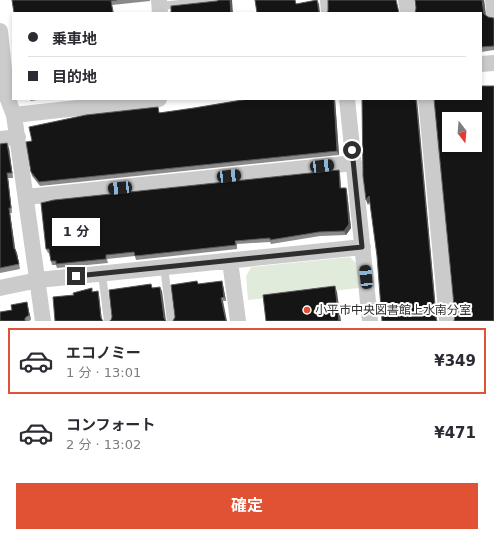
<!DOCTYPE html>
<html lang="ja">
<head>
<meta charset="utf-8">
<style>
	:root { --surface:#fff; --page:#f2f2f3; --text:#2b2b33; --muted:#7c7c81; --line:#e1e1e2; --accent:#e15234 }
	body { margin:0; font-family:"DejaVu Sans","Noto Sans JP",sans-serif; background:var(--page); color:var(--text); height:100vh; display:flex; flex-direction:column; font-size:15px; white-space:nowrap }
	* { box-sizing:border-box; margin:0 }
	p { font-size:13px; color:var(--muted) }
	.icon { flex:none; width:22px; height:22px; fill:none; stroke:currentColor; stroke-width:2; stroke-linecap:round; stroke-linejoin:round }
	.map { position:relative; height:321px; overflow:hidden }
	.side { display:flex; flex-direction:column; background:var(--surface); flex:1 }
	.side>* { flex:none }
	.hud { position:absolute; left:12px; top:12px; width:470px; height:88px; border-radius:0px; box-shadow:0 2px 6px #0003; display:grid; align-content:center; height:88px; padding:0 16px; background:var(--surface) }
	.needle { width:26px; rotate:164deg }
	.fabs { position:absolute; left:442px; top:112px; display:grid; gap:8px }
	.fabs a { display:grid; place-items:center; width:40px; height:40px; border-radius:0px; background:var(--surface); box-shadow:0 2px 6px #0003; font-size:20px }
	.end { position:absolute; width:18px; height:18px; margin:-9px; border:5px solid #2e2e2e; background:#fff; box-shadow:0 0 0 2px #fff }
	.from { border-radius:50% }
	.bubble { position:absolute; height:28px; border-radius:0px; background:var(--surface); box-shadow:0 2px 6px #0003; font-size:13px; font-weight:700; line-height:28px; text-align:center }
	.car { position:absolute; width:12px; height:24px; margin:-12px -6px; border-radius:5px; box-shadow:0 0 3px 1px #0007; background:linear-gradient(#222 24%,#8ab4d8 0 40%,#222 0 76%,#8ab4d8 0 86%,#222 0) }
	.hud b { display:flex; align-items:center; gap:14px; height:38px; font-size:15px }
	.hud b+b { border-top:1px solid var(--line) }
	.hud i { width:10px; height:10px; background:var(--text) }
	ul { padding:7px 0 0; list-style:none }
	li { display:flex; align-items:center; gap:12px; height:66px; margin:0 8px 6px; padding:0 8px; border:2px solid transparent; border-radius:0px }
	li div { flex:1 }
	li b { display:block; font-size:15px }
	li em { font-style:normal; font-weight:700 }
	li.active { border-color:var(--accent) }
	li>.icon { width:36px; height:36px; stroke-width:1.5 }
	.action { display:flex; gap:8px; margin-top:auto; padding:8px 16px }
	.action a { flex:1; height:46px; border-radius:0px; background:var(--accent); color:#fff; font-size:16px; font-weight:700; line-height:46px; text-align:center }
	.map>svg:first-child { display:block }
	.green { fill:#e1ebdc }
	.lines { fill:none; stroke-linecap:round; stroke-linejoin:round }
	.lane { stroke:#cbcbcb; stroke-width:8 }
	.street { stroke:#cbcbcb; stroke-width:16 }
	.wall { fill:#8a8a8a }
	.shaded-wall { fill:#5b5b5b }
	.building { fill:#151515; stroke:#5b5b5b; fill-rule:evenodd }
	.route { stroke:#2e2e2e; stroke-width:5 }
	.poi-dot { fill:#e15234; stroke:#fff; stroke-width:1.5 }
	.labels { text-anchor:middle; stroke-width:4; stroke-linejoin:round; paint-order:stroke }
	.poi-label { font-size:12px; fill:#2e2e2e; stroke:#fff; text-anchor:start }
</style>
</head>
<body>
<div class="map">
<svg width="494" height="321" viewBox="0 0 494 321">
	<rect width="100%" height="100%" fill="#fff"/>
	<path class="green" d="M 350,257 L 357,264 L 359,288 L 248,300 L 246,276 L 251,267 Z"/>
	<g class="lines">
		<path class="lane" d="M 324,0 L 325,13
			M 160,6 L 218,0
			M 164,267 L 171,321
			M 102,274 L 108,321"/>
		<path class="street" d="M 159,0 L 160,13
			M 406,0 L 408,13
			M 493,0 L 494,13
			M 0,31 L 7,97 L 14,115 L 43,321
			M 481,64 L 494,63
			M 347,99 L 370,321
			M 426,99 L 447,321
			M 14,115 L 159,99
			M 0,139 L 18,137
			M 26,197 L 354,163
			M 230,261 L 238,321
			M 0,288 L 38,280 L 363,247"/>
	</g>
	<path class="wall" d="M 12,0 L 150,0 L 150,1 L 112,5 L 114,13 L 14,13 Z
		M 415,0 L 484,0 L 486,15 L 488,17 L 493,18 L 494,18 L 494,50 L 481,52 L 481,13 L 416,8 Z
		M 29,99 L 43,99 L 31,101 Z
		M 248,99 L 335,99 L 339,155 L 40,186 L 32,176 L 31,172 L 32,141 L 160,112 L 160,113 L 194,108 Z
		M 0,144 L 9,148 L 13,178 L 8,178 L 12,213 L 10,213 L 15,249 L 17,253 L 20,269 L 0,273 Z
		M 339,170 L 340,174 L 341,188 L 346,188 L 347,192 L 351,228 L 346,235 L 320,236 L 271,244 L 270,242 L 237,244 L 237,249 L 136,260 L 135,256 L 107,259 L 108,263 L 57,268 L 56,265 L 52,265 L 49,253 L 48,253 L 46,249 Z
		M 198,284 L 223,285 L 226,301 L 223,301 Z
		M 28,307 L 31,320 L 29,321 L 0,321 Z"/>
	<path class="shaded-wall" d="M 230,0 L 232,0 L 233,13 L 231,13 Z
		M 317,0 L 319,4 L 320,13 L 319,13 Z
		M 482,0 L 484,0 L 486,18 L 484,14 Z
		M 334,99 L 335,99 L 339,155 L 337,151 Z
		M 416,99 L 417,99 L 437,321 L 436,318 Z
		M 7,143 L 9,148 L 13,178 L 12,173 Z
		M 339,170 L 340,174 L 341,192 L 340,188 Z
		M 7,173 L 8,178 L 12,213 L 11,208 Z
		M 346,188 L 347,192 L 351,228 L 346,235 L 344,231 Z
		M 369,196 L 370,201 L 368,205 L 366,200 Z
		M 9,208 L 10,213 L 16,254 L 14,249 Z
		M 15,249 L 17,253 L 20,269 L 19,264 Z
		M 222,281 L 223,285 L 226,301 L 224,297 Z
		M 335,286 L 337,292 L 341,321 L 339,321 Z
		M 160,287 L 162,291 L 166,321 L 164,318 Z
		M 98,291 L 99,295 L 102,321 L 101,318 Z
		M 221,298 L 223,301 L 227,321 L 226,321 Z
		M 27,302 L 28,307 L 31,320 L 29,315 Z"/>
	<path class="building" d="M 12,0 L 117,0 L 111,1 L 113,13 L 14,13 Z
		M 219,0 L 230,0 L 231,13 L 171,13 L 171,6 L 217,1 Z
		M 255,0 L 295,0 L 296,4 L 317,0 L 319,12 L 321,13 L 257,13 Z
		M 328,0 L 396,0 L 399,13 L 326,13 L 328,11 Z
		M 415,0 L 482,0 L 484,14 L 488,17 L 493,18 L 494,18 L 494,46 L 481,47 L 481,13 L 415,13 L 416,8 Z
		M 481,86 L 494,86 L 494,321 L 454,321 L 455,316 L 434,99 L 481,99 ZM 449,119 L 475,119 L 475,145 L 449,145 Z
		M 248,99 L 334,99 L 337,151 L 39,182 L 31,172 L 26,142 L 32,141 L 29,127 L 86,115 L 158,107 L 159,113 L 194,108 Z
		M 362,99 L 416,99 L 436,318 L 437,321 L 382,321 L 377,256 L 369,196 L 366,200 L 363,176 Z
		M 7,143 L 12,173 L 7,173 L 11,208 L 9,208 L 14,249 L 15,249 L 19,264 L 0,268 L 0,144 Z
		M 339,170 L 340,188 L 346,188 L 349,224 L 344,231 L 319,232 L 270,240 L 270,238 L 235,241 L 236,245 L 135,256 L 134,252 L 106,255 L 106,259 L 56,264 L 56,261 L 51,261 L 49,249 L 46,249 L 41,203 L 54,200 Z
		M 197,281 L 198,284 L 222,281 L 224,297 L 221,298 L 226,321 L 173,321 L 175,317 L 171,285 Z
		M 151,284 L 152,288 L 160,287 L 164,318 L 166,321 L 110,321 L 111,320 L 112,317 L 109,290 Z
		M 335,286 L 339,321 L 266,321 L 263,295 Z
		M 92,288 L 92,292 L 98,291 L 101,318 L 103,321 L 55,321 L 53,297 L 74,295 L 73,293 Z
		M 27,302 L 29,315 L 25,318 L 25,321 L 0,321 L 0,312 L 12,310 L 11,305 Z"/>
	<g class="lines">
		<path class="route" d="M 76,276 L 362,247 L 352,150"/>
	</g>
	<circle class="poi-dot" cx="307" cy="310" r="4"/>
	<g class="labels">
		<g class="poi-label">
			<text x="315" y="314">小平市中央図書館上水南分室</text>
		</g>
	</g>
</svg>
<div class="fabs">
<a><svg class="needle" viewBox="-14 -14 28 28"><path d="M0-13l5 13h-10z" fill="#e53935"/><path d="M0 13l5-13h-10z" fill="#7c7c81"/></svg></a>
</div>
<i class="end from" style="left:352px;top:150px"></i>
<i class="end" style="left:76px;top:276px"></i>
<div class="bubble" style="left:52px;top:218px;width:48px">1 分</div>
<i class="car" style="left:322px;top:166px;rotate:84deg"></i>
<i class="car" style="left:229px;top:176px;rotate:84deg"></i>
<i class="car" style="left:120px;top:188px;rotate:264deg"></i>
<i class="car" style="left:366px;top:277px;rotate:354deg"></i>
<div class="hud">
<b><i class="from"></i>乗車地</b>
<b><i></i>目的地</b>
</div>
</div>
<section class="side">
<ul>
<li class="active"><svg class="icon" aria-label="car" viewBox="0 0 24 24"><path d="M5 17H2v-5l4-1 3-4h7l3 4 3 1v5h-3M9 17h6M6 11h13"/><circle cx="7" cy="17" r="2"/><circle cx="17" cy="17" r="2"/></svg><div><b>エコノミー</b><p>1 分 · 13:01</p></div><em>¥349</em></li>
<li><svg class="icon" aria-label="car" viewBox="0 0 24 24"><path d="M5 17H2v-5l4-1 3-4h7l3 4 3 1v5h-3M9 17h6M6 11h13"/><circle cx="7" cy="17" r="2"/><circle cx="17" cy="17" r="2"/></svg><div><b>コンフォート</b><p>2 分 · 13:02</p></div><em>¥471</em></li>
</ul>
<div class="action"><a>確定</a></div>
</section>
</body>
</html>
